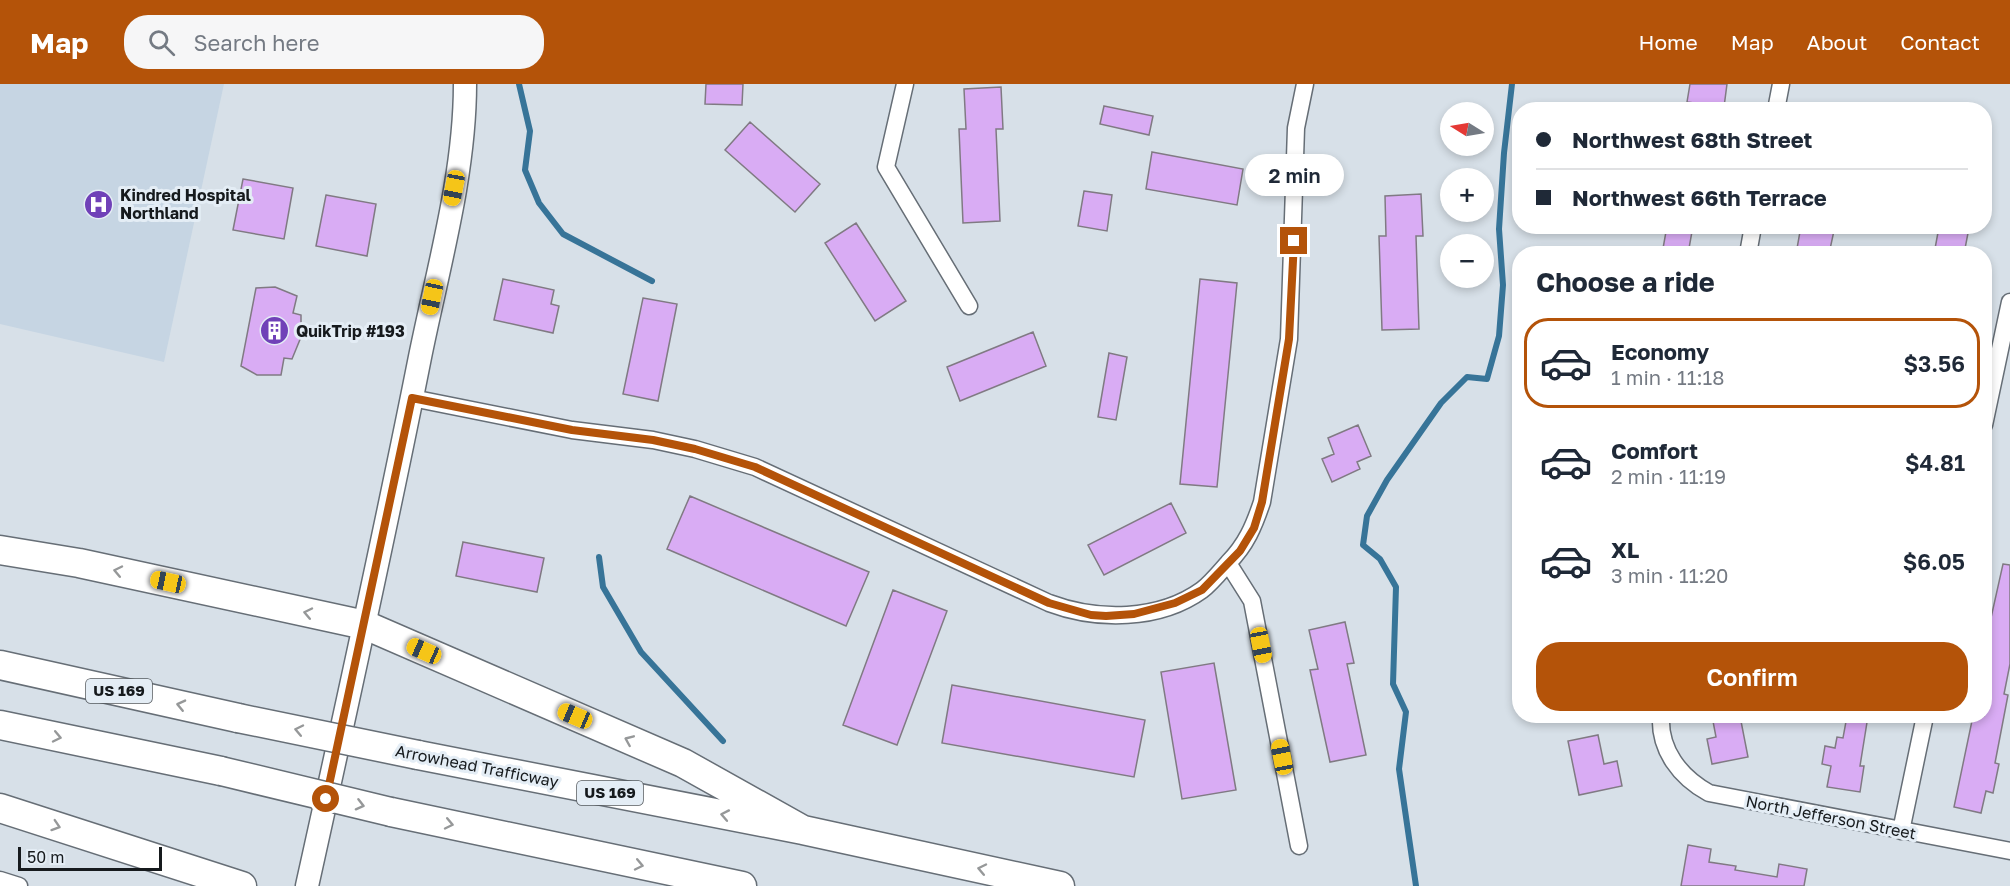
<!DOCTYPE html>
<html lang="en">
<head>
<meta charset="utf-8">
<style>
	:root { --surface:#fff; --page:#f6f6f7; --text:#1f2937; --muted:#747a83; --line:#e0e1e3; --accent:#b45309 }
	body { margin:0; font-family:"Golos Text",sans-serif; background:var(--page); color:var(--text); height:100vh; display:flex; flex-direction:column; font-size:22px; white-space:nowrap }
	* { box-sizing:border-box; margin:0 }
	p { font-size:20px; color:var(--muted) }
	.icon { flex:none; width:33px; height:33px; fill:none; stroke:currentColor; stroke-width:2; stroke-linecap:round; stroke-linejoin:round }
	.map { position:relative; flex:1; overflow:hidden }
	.sheet { position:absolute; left:1512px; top:162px; width:480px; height:477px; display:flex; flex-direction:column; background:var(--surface); border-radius:24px; box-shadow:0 3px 9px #0003 }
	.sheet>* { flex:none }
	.guide { position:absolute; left:1512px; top:18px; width:480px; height:132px; border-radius:24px; box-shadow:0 3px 9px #0003; display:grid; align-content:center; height:132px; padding:0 24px; background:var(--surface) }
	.needle { width:39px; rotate:281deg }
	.fabs { position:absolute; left:1440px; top:18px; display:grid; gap:12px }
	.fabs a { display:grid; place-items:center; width:54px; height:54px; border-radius:50%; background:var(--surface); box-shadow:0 3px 9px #0003; font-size:30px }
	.scale { position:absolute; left:18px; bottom:15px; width:144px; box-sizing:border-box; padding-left:6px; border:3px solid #161a1d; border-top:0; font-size:16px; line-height:21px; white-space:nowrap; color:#161a1d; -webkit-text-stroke:4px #e4edf5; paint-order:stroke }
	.end { position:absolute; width:27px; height:27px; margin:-14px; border:8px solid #b45309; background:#fff; box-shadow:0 0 0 3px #fff }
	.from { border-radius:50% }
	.bubble { position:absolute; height:42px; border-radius:21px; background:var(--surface); box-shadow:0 3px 9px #0003; font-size:20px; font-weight:600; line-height:42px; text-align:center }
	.car { position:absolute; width:18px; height:36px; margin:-18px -9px; border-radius:8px; box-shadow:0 0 4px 2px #0007; background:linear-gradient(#f5c518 24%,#345 0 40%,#f5c518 0 76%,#345 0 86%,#f5c518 0) }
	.guide b { display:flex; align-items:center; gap:21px; height:57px; font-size:22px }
	.guide b+b { border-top:2px solid var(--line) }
	.guide i { width:15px; height:15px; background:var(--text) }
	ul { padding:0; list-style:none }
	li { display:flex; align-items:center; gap:18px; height:90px; margin:0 12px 9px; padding:0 12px; border:3px solid transparent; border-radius:24px }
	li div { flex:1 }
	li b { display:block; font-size:22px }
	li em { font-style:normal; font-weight:600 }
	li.selected { border-color:var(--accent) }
	li>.icon { width:54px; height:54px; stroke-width:1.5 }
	h2 { padding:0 24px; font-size:27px; line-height:72px }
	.primary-button { display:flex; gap:12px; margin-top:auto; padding:12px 24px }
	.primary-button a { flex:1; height:69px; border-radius:24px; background:var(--accent); color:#fff; font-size:24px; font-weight:600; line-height:69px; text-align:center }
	header { display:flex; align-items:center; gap:36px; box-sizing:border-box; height:84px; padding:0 30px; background:var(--accent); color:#fff }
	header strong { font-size:28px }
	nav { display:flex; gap:33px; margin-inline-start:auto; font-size:21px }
	.search { width:420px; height:54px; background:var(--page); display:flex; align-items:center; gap:15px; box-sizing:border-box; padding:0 21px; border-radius:24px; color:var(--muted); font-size:22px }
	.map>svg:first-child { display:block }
	.built { fill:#c6d5e3 }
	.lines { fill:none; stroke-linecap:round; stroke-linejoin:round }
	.stream { stroke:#377498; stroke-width:6 }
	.building { fill:#d9acf4; stroke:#807a83; stroke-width:1.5 }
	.street-casing { stroke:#666e76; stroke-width:19 }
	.secondary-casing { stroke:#666e76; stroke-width:25 }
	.highway-casing { stroke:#666e76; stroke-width:31 }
	.street { stroke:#fff; stroke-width:16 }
	.secondary { stroke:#fff; stroke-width:22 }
	.highway { stroke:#fff; stroke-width:28 }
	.highway-bridge-casing { stroke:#666e76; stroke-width:31; stroke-linecap:butt }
	.highway-bridge { stroke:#fff; stroke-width:28 }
	.oneway { stroke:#969899 }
	.route { stroke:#b45309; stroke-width:8 }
	.labels { text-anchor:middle; stroke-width:6; stroke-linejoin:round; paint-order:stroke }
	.shield { fill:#e4edf5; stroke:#54595e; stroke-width:1.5 }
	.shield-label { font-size:15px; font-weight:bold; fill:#161a1d }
	.poi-label { font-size:16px; font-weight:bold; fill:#161a1d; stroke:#e4edf5; text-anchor:start }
	.street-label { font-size:16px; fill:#161a1d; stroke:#e4edf5 }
</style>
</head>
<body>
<header>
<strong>Map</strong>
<div class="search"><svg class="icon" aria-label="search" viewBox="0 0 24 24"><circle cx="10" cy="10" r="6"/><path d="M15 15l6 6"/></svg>Search here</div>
<nav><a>Home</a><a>Map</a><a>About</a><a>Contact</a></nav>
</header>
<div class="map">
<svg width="2010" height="802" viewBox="0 0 2010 802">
	<rect width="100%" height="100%" fill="#d7e0e8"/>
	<path class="built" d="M 0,0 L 224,0 L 164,278 L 0,240 Z"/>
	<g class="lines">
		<path class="stream" d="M 519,0 L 530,47 L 525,86 L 539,119 L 563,150 L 652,197
			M 599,473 L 603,503 L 641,568 L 723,657
			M 1416,802 L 1399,685 L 1406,628 L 1393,600 L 1396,503 L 1380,475 L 1363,461 L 1367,432 L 1387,396 L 1441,319 L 1467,293 L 1487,295 L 1499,252 L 1503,201 L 1499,145 L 1504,69 L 1512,0"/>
	</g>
	<path class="building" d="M 706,0 L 743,0 L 742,21 L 705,20 Z
		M 1690,0 L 1727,0 L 1724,23 L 1687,18 Z
		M 1001,3 L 1003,45 L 996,45 L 1000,137 L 963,139 L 959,45 L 966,45 L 964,5 Z
		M 1104,22 L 1153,32 L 1149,51 L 1100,40 Z
		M 750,38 L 820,100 L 795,128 L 725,66 Z
		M 1152,68 L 1243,85 L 1237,121 L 1146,105 Z
		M 243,95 L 293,104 L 284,155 L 233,146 Z
		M 1084,107 L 1112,111 L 1107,147 L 1078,142 Z
		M 1421,110 L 1423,152 L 1416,152 L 1419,245 L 1382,246 L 1379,152 L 1386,152 L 1385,112 Z
		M 326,111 L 376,120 L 367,172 L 316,162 Z
		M 856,139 L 906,217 L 875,237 L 825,159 Z
		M 1667,142 L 1693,142 L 1688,170 L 1662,170 Z
		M 1801,142 L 1835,142 L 1829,170 L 1796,170 Z
		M 1939,143 L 1968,149 L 1964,170 L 1934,170 Z
		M 503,195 L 554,206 L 551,220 L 559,222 L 553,249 L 494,236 Z
		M 1200,195 L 1237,199 L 1217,403 L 1180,400 Z
		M 275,203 L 297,212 L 293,229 L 301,231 L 301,253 L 292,275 L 284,274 L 281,291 L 257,291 L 241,282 L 256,204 Z
		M 643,214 L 677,220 L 658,317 L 623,310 Z
		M 1033,248 L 1046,282 L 960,317 L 947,283 Z
		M 1109,269 L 1127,273 L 1116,336 L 1098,333 Z
		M 1358,341 L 1371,372 L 1357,378 L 1360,385 L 1332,398 L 1322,375 L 1334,370 L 1328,354 Z
		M 690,412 L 869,488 L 846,542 L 667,465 Z
		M 1171,419 L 1186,449 L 1104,491 L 1088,461 Z
		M 463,458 L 544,474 L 537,508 L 456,492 Z
		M 2003,480 L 2010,481 L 2010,580 L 2004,610 L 2008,611 L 1995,679 L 1999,680 L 1993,709 L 1986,707 L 1981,729 L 1954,723 L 1973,632 L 1984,632 L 1984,565 Z
		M 893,506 L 947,527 L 897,661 L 843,641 Z
		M 1345,538 L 1354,579 L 1347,580 L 1366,671 L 1330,678 L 1310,586 L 1318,585 L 1309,546 Z
		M 1214,579 L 1236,706 L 1182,715 L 1161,588 Z
		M 952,601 L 1145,636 L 1134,693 L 942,659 Z
		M 1712,632 L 1740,632 L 1748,673 L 1712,680 L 1707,655 L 1716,653 Z
		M 1847,632 L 1868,632 L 1860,682 L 1864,682 L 1860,708 L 1827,703 L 1831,682 L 1822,680 L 1825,662 L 1835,664 L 1837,653 L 1843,654 Z
		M 1598,651 L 1604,680 L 1617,677 L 1622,702 L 1579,711 L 1568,657 Z
		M 1688,761 L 1711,765 L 1709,778 L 1736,782 L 1735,786 L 1777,793 L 1779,780 L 1807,785 L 1804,802 L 1681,802 Z"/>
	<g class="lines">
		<defs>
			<path id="street" d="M 905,0 L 886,83 L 969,222
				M 1776,26 L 1781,0
				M 1748,170 L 1753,142
				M 412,314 L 572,346 L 653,356 L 695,365 L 755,383 L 1049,519 C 1097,537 1159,537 1202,506 C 1211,499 1220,488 1228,479
				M 1984,341 L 2010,218
				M 1661,632 C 1659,666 1680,693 1709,709 L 2010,767
				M 1901,747 L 1925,632
				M 1299,762 L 1252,517 L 1228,479 C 1246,461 1254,442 1262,418 L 1289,255 L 1296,44 L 1305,0
				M 0,796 L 19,802"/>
			<path id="secondary" d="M 307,802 C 346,626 385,450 420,273 C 438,184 465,91 465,0"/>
			<path id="highway" d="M 0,466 L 79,479 L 365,541 L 683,679 L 803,746
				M 0,581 L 238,634
				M 0,641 L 221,687
				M 418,671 L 803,746 L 1060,802
				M 0,724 L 242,802
				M 391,728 L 742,802"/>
		</defs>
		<use href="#street" class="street-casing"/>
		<use href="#secondary" class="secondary-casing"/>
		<use href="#highway" class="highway-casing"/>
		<use href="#street" class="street"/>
		<use href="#secondary" class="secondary"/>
		<use href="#highway" class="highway"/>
		<defs>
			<path id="highway-bridge" d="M 238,634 L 418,671
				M 221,687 L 391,728"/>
		</defs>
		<use href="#highway-bridge" class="highway-bridge-casing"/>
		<use href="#highway-bridge" class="highway-bridge"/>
	</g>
	<defs><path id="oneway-chevron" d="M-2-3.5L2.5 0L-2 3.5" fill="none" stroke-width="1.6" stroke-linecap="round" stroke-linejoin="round" transform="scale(1.5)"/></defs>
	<g class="oneway">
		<use href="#oneway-chevron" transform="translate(118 487) rotate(-168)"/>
		<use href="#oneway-chevron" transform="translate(308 529) rotate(-168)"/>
		<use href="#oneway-chevron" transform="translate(181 621) rotate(-167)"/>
		<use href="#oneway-chevron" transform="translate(299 646) rotate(-168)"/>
		<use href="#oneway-chevron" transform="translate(57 653) rotate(12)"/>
		<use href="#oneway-chevron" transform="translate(629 656) rotate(-157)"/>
		<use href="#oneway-chevron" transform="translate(360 721) rotate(14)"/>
		<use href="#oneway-chevron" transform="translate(725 731) rotate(-169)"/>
		<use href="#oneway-chevron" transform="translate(449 740) rotate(12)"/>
		<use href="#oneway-chevron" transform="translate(56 742) rotate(18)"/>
		<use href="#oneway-chevron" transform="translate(639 781) rotate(12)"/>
		<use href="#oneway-chevron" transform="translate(982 785) rotate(-168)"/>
	</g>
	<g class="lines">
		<path class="route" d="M 326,715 L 412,314 L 572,346 L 653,356 L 695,365 L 755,383 L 1049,519 L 1091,531 L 1106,532 L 1134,530 L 1175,519 L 1202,506 L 1240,467 L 1254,444 L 1262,418 L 1289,255 L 1294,157"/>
	</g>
	<defs>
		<symbol id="hospital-disc" viewBox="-11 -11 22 22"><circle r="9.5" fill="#7041b8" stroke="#e4edf5"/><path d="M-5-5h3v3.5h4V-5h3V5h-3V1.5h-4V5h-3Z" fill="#fff"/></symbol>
		<symbol id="building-disc" viewBox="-11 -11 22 22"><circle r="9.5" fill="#7041b8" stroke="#e4edf5"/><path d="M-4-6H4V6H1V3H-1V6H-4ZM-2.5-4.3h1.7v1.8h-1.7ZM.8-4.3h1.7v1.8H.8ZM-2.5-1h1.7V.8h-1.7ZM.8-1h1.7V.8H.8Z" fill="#fff"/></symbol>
	</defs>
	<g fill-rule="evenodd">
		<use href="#hospital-disc" x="82" y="104" width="33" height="33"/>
		<use href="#building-disc" x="258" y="230" width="33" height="33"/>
	</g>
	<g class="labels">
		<g class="shield">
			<rect x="86" y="595" width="66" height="24" rx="4.5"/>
			<rect x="577" y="697" width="66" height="24" rx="4.5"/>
		</g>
		<g class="shield-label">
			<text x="119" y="612">US 169</text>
			<text x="610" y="714">US 169</text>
		</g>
		<g class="poi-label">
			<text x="120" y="117">Kindred Hospital<tspan x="120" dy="18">Northland</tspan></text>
			<text x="296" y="253">QuikTrip #193</text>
		</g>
		<g class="street-label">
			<text transform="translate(477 682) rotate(11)" y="6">Arrowhead Trafficway</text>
			<text transform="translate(1831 733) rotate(11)" y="6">North Jefferson Street</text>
		</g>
	</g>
</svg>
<div class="fabs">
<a><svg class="needle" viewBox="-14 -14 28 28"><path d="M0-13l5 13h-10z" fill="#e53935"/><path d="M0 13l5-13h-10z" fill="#747a83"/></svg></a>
<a>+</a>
<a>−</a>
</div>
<div class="scale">50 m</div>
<i class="end from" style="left:326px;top:715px"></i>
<i class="end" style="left:1294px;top:157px"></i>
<div class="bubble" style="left:1245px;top:70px;width:99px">2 min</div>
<i class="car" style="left:454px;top:104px;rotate:191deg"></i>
<i class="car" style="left:432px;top:213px;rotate:192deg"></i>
<i class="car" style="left:168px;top:498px;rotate:282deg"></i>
<i class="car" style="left:1261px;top:561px;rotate:169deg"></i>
<i class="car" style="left:424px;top:567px;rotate:294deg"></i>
<i class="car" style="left:575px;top:632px;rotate:293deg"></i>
<i class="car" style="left:1282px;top:673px;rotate:349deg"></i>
<div class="guide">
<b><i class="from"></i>Northwest 68th Street</b>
<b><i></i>Northwest 66th Terrace</b>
</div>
<section class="sheet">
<h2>Choose a ride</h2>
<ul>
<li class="selected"><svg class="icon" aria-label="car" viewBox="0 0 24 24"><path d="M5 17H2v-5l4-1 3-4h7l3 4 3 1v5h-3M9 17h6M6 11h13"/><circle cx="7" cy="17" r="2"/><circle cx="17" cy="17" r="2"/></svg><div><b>Economy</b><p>1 min · 11:18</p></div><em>$3.56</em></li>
<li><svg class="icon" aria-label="car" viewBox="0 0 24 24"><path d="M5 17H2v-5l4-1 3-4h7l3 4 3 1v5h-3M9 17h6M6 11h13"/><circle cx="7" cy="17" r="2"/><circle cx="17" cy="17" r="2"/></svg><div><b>Comfort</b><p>2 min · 11:19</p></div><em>$4.81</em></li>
<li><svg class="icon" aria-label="car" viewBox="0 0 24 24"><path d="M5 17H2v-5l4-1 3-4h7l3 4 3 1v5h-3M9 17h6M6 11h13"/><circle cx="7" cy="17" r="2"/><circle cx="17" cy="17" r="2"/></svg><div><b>XL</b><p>3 min · 11:20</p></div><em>$6.05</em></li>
</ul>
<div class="primary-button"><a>Confirm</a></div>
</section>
</div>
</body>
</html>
